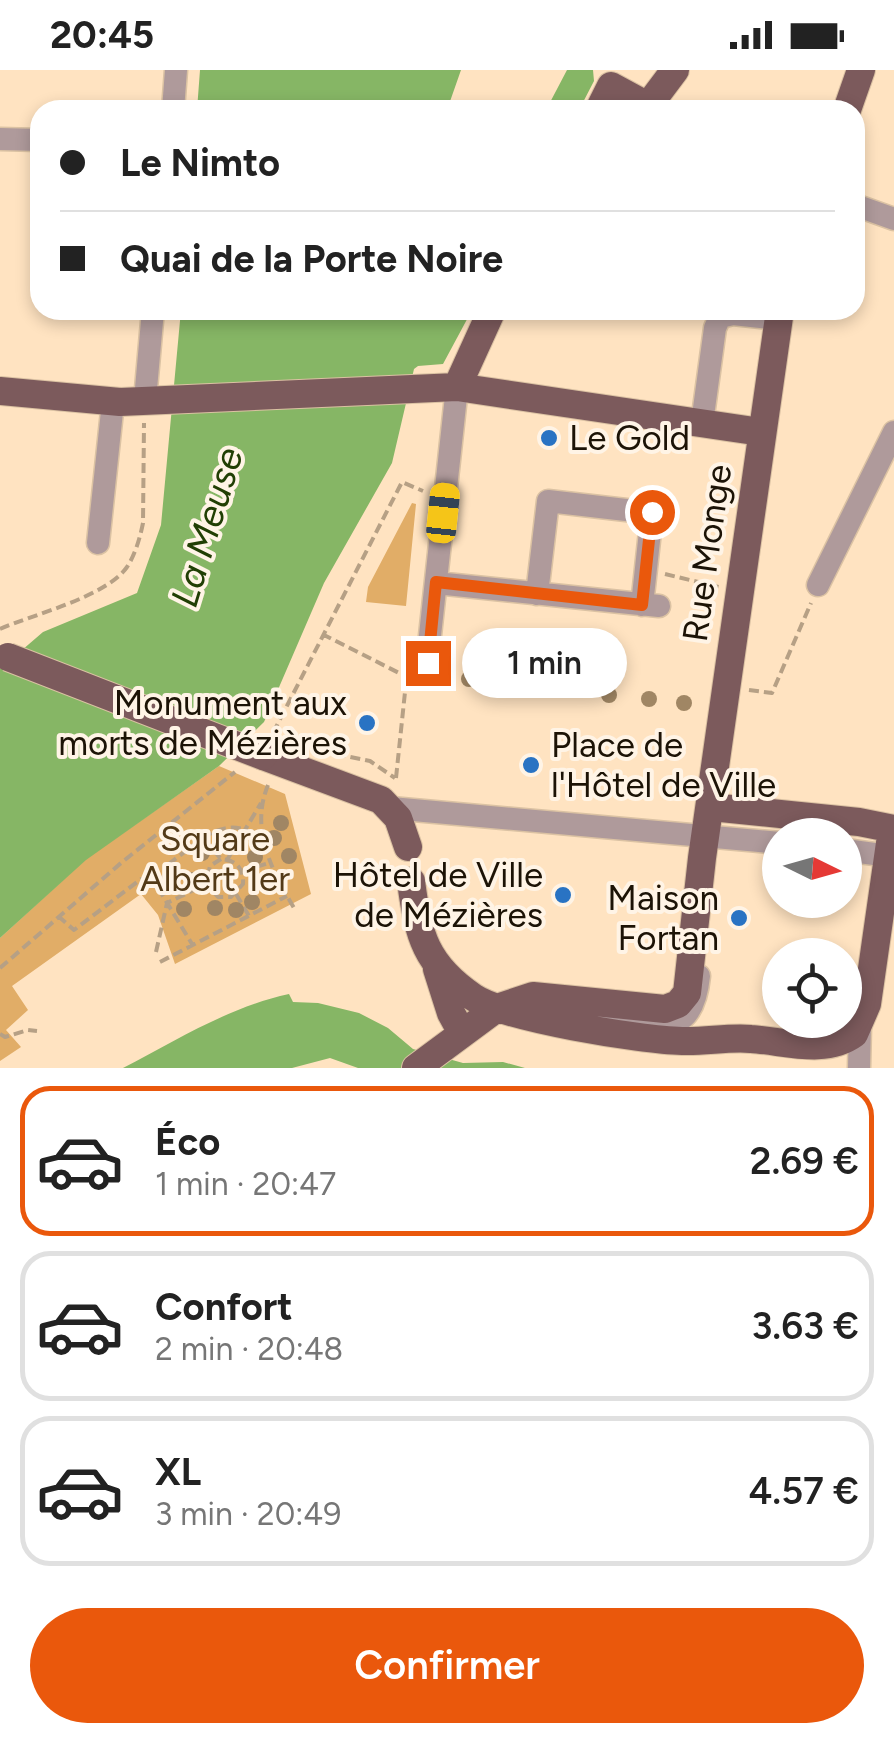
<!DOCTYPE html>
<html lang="fr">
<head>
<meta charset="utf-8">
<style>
	:root { --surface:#fff; --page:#f6f6f6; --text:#222; --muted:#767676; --line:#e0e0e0; --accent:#ea580c }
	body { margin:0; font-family:Figtree,sans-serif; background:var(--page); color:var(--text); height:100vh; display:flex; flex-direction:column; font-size:38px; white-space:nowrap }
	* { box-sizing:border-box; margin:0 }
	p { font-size:32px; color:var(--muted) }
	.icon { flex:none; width:55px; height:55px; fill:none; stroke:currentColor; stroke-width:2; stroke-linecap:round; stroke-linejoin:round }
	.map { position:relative; height:998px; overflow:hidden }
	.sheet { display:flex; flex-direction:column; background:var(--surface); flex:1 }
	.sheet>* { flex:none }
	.hud { position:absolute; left:30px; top:30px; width:835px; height:220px; border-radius:30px; box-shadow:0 5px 15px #0003; display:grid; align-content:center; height:220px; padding:0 30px; background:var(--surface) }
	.needle { width:65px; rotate:95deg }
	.controls { position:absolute; left:762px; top:748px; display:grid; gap:20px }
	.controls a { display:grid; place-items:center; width:100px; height:100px; border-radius:50%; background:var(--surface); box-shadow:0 5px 15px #0003; font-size:50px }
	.end { position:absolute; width:45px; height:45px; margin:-22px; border:12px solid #ea580c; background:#fff; box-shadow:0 0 0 5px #fff }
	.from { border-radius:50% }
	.bubble { position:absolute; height:70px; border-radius:35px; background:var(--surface); box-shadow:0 5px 15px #0003; font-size:32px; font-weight:600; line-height:70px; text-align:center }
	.car { position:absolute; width:30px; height:60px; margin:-30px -15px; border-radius:12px; box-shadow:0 0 8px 2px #0007; background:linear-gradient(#f5c518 24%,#345 0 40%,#f5c518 0 76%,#345 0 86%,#f5c518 0) }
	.hud b { display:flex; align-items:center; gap:35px; height:95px; font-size:38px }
	.hud b+b { border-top:2px solid var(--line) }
	.hud i { width:25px; height:25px; background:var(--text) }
	ul { padding:18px 0 0; list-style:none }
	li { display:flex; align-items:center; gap:30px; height:150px; margin:0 20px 15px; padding:0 10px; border:5px solid var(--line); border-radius:30px }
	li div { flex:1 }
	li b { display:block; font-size:38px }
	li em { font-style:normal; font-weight:600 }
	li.current { border-color:var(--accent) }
	li>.icon { width:90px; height:90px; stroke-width:1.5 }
	.cta { display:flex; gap:20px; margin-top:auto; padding:20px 30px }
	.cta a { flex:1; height:115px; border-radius:60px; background:var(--accent); color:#fff; font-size:40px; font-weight:600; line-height:115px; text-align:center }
	.status { display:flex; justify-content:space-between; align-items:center; height:70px; padding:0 50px; background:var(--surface); direction:ltr }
	.status svg { height:28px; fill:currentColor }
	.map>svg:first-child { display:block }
	.green { fill:#e1ad67 }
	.water { fill:#86b665 }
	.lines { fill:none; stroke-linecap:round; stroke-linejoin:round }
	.minor-casing { stroke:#dbc2a3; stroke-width:25 }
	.major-casing { stroke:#dbc2a3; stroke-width:30 }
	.path { stroke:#b6a085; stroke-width:4; stroke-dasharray:10 5; stroke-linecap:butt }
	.minor { stroke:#af9a9b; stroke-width:22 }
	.major { stroke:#7c5a5c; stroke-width:28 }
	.major-bridge-casing { stroke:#dbc2a3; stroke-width:30; stroke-linecap:butt }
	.major-bridge { stroke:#7c5a5c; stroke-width:28 }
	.tree { fill:#a08664 }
	.route { stroke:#ea580c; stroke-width:12 }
	.poi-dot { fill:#2973c3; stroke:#fff4e6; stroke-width:4 }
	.labels { text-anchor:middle; stroke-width:8; stroke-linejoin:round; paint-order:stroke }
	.poi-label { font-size:35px; fill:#1c1306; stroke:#fff4e6; text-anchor:end }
	.street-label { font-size:35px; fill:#1c1306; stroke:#fff4e6 }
	.park-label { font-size:35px; fill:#533a17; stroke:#fff4e6 }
	.water-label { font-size:38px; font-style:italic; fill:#213f04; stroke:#fff4e6 }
</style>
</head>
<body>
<div class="status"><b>20:45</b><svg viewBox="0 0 49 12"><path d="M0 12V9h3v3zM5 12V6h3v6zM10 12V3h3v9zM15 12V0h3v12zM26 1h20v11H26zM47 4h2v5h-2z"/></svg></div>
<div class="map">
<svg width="894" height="998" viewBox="0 0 894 998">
	<rect width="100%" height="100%" fill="#ffe3c1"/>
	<path class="green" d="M 412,433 L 416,434 L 406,536 L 366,532 L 368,517 Z
		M 219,696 L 285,724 L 311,824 L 175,894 L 158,845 L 141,824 L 12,916 L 28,940 L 6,960 L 21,977 L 0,991 L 0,868 L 86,789 Z"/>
	<path class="water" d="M 200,0 L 461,0 L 447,40 L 197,40 Z
		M 567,0 L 593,0 L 594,11 L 579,40 L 546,40 Z
		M 181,240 L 472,240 L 443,294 L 418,296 L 414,299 L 392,393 L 324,513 L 264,652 L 219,696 L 86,790 L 0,868 L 0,599 L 43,562 L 137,523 L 161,455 Z
		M 289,924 L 293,932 L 318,933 L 359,943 L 388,958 L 413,979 L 463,993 L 503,992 L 525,998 L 358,998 L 330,988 L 292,998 L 123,998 C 177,970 229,937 289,924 Z"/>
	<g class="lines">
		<defs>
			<path id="minor" d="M 173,40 L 176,0
				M 0,69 L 40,70
				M 855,135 L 894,149
				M 145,330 L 153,240
				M 702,353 L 715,258 L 720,247 L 733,244 L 777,249
				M 98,473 L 113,332
				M 436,513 L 659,536
				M 818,515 L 894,362
				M 537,524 L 548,431 L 652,443 L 642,535
				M 427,593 L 457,317
				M 391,738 L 780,773
				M 845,780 L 889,786
				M 600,945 C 652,952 692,976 699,906
				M 859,998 L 860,955"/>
			<path id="major" d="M 599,40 L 611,16 L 648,36 L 675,0
				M 847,40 L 861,0
				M 457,317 L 492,240
				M 0,321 L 120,332 L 457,317 L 761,362
				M 263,686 L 381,730 L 398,748 L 408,777
				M 711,737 L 859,752 L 894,759
				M 411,811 C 418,866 426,895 473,927 C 504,948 641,970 682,971 C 705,972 728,967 751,969 C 785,971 825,985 854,964 L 867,934 L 892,759
				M 437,899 L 451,943 L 462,963
				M 416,998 L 497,938 L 533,926 L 665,939 L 678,934 L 687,923 L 702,788 L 780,240"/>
		</defs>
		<use href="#minor" class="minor-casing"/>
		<use href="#major" class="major-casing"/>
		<path class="path" d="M 665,504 L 719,517
			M 0,559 C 34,544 106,527 127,497 C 135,485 140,468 143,453 L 144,353
			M 322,564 L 407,607
			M 749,620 L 772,623 L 811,533
			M 273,663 L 402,412 L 423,421
			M 321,681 L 370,691 L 395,708
			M 396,708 L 407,603
			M 268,715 C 250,759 271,799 294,838
			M 203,768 C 225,754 238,755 262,766
			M 227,790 L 261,733
			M 242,801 L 269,793
			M 158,818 L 192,874
			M 236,824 L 249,846
			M 58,846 L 74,860 L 141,809 L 158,818 L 170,793 L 203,768 L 221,789 C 236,790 244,798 243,814 L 231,827 L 218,827 L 206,814 L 210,796 L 221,789
			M 156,882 L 167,833 L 206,814
			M 160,892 L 287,826
			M 0,898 L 121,793 L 235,702
			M 0,964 L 5,967 L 28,960 L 37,961"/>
		<use href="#minor" class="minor"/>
		<use href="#major" class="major"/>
		<defs>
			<path id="major-bridge" d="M 8,587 L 263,686"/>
		</defs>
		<use href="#major-bridge" class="major-bridge-casing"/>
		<use href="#major-bridge" class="major-bridge"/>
	</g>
	<g class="tree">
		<circle cx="469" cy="609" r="8"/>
		<circle cx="517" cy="615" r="8"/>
		<circle cx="563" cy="619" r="8"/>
		<circle cx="609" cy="625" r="8"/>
		<circle cx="649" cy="629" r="8"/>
		<circle cx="684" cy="633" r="8"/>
		<circle cx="281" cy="753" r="8"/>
		<circle cx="274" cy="768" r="8"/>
		<circle cx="220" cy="773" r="8"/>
		<circle cx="202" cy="783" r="8"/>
		<circle cx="289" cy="786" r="8"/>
		<circle cx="255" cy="787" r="8"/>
		<circle cx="192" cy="810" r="8"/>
		<circle cx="252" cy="832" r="8"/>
		<circle cx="215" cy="838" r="8"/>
		<circle cx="184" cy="839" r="8"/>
		<circle cx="236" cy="840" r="8"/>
	</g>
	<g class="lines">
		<path class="route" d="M 428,593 L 436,512 L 642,535 L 652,442"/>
	</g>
	<g class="poi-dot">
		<circle cx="549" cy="368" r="10"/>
		<circle cx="367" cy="653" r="10"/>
		<circle cx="531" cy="695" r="10"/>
		<circle cx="563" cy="825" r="10"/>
		<circle cx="739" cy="848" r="10"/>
	</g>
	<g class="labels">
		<g class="poi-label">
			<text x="569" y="380" text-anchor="start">Le Gold</text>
			<text x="347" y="645">Monument aux<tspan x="347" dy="40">morts de Mézières</tspan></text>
			<text x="551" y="687" text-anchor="start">Place de<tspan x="551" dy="40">l'Hôtel de Ville</tspan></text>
			<text x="543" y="817">Hôtel de Ville<tspan x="543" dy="40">de Mézières</tspan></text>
			<text x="719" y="840">Maison<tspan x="719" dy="40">Fortan</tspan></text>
		</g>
		<g class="street-label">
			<text transform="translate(707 483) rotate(-82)" y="12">Rue Monge</text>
		</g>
		<g class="park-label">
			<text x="215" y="781">Square<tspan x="215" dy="40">Albert 1er</tspan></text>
		</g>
		<g class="water-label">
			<text transform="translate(207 457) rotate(-73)" y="13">La Meuse</text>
		</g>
	</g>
</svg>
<div class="controls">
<a><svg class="needle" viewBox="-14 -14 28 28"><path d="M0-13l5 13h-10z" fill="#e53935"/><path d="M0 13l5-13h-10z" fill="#767676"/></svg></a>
<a><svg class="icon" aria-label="locate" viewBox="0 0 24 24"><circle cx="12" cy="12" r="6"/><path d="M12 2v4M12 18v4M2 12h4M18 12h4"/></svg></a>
</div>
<i class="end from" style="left:652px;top:442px"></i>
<i class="end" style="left:428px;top:593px"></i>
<div class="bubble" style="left:462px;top:558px;width:165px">1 min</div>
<i class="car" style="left:443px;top:443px;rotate:6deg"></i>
<div class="hud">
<b><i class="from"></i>Le Nimto</b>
<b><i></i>Quai de la Porte Noire</b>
</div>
</div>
<section class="sheet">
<ul>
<li class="current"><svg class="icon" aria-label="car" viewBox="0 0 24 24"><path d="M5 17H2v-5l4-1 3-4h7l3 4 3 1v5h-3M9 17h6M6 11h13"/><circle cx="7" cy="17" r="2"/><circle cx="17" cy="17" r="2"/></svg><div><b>Éco</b><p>1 min · 20:47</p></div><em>2.69 €</em></li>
<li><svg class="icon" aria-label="car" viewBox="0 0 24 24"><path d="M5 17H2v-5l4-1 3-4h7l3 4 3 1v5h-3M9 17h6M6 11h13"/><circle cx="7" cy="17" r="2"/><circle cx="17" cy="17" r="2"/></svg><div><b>Confort</b><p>2 min · 20:48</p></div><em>3.63 €</em></li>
<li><svg class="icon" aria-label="car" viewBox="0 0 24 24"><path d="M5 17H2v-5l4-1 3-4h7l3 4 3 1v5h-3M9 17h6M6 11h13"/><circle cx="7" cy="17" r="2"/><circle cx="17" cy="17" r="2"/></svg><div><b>XL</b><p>3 min · 20:49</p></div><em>4.57 €</em></li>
</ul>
<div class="cta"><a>Confirmer</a></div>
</section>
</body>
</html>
